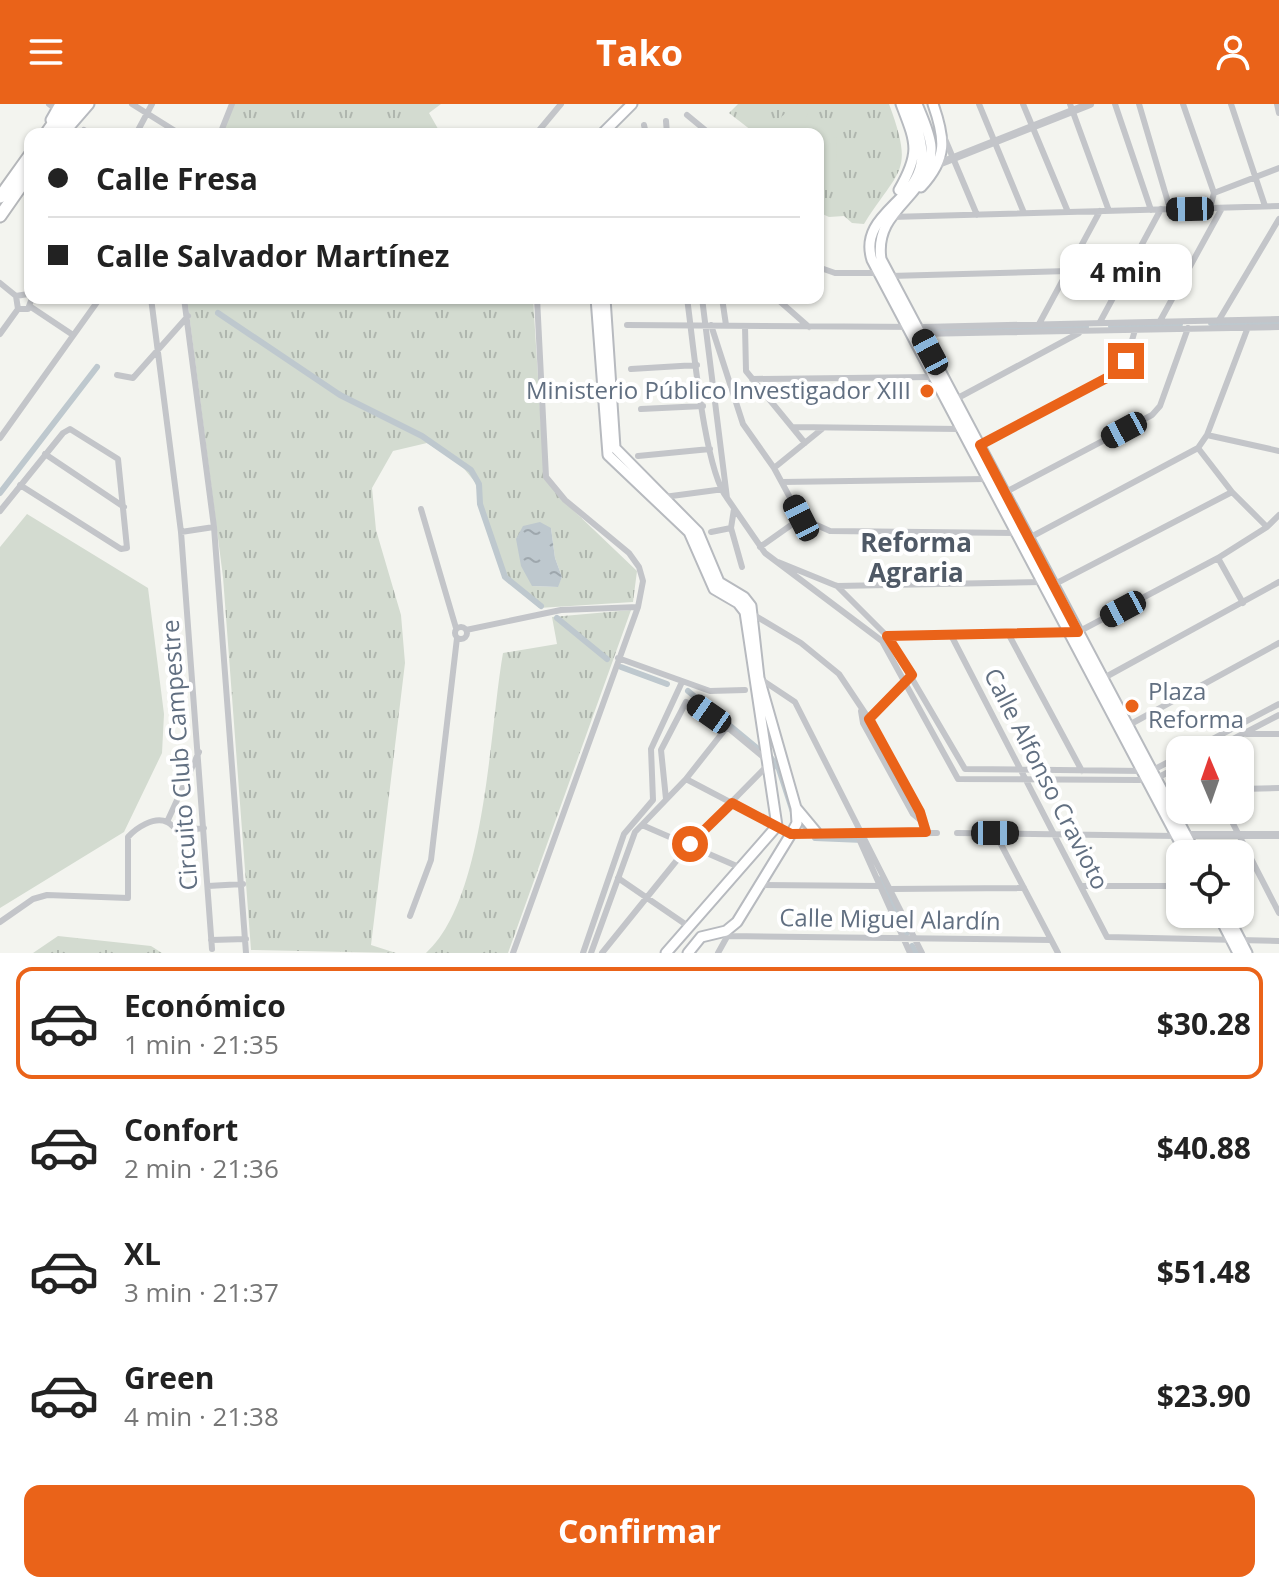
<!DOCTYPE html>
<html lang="es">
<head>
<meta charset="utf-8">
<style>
	:root { --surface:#fff; --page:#f6f6f6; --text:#222; --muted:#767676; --line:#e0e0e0; --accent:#ea6319 }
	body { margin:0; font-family:"Open Sans",sans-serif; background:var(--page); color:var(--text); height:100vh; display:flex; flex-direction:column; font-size:30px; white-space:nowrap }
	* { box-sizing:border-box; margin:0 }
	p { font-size:26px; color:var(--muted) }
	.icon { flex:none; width:44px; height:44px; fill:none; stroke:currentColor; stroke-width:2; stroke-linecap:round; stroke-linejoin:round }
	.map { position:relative; height:849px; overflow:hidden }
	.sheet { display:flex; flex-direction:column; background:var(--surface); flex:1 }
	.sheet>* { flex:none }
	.hud { position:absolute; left:24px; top:24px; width:800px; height:176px; border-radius:16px; box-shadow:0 2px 6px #0004; display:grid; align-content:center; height:176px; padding:0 24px; background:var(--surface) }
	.needle { width:52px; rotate:358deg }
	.fabs { position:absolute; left:1166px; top:632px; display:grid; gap:16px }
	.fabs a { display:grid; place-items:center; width:88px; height:88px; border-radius:16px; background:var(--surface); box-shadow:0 2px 6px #0004; font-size:40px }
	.end { position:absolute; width:36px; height:36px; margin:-18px; border:10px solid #ea6319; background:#fff; box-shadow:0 0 0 4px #fff }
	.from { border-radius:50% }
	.bubble { position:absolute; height:56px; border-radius:16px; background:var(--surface); box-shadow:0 2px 6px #0004; font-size:26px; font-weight:700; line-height:56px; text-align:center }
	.car { position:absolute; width:24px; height:48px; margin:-24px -12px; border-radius:10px; box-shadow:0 0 6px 2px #0007; background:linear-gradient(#222 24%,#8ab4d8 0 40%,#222 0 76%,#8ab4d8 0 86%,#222 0) }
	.hud b { display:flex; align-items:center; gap:28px; height:76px; font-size:30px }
	.hud b+b { border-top:2px solid var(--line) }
	.hud i { width:20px; height:20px; background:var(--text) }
	ul { padding:14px 0 0; list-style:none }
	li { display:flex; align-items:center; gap:24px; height:112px; margin:0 16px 12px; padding:0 8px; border:4px solid transparent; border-radius:16px }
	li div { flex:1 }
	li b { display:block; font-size:30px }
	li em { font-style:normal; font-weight:700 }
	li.current { border-color:var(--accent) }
	li>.icon { width:72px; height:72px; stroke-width:1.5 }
	.primary-button { display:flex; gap:16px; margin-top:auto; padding:16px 24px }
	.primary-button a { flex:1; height:92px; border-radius:16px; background:var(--accent); color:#fff; font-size:32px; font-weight:700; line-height:92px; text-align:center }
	header { display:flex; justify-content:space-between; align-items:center; height:104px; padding:0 24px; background:var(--accent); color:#fff; font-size:36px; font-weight:700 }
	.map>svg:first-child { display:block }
	.grass { fill:url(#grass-tufts); fill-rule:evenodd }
	.garden { fill:#d3dbd0 }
	.water { fill:url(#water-ripples) }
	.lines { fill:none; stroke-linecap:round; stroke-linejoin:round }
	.canal { stroke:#bec8ce; stroke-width:6 }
	.secondary-casing { stroke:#b7babf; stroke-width:13 }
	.trunk-casing { stroke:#b5b7ba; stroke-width:15 }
	.minor { stroke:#c3c5c9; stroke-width:6 }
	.tertiary { stroke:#c3c5c9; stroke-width:8 }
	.secondary { stroke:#fff; stroke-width:9 }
	.trunk { stroke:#fff; stroke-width:11 }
	.route { stroke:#ea6319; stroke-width:10 }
	.poi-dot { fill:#ea6319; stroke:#fff; stroke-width:3 }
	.labels { text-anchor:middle; stroke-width:8; stroke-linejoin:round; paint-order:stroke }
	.poi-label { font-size:24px; fill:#616f81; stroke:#fff; text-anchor:end }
	.street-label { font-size:24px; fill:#616f81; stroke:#fff }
	.neighbourhood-label { font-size:26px; font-weight:bold; fill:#4f5966; stroke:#fff }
</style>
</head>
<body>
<header><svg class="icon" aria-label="menu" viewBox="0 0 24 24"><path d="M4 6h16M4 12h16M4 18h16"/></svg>Tako<svg class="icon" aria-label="person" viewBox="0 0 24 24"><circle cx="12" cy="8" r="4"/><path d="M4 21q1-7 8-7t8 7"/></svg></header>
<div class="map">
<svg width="1279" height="849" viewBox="0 0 1279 849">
	<defs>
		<pattern id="grass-tufts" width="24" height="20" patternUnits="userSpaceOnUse" patternTransform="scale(2)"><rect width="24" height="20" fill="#d3dbd0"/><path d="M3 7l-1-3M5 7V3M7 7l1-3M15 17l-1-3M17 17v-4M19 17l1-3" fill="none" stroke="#afb6ae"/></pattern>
		<pattern id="water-ripples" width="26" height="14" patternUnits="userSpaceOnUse" patternTransform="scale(2)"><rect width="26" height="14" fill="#bec8ce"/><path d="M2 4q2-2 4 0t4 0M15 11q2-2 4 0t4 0" fill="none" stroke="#9ea7ad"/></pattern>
	</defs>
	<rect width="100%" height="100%" fill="#f3f4ef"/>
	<path class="grass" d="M 234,0 L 441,0 L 429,9 L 441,30 L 222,30 Z
		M 738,0 L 889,0 C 915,70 899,64 864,120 L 852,119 L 844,112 L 829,113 L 818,108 L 818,30 L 756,30 L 729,9 Z
		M 187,194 L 533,194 L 544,369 L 571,404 L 637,467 L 633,498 L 539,504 L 504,474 L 491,440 L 475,378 L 461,361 L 427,339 L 393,347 L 372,384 L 376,426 L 401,511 L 405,559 L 371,841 L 396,849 L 251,846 L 223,473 ZM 551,424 L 555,454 L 562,473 L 557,483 L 532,482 Z
		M 631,506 L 508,849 L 426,849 C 486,795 489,628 503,549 L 557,540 L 552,513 Z
		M 58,832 L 151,842 L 162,849 L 33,849 Z"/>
	<path class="garden" d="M 798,0 L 803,0 L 808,9 L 803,21 L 784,20 L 781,13 Z
		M 836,33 L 837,57 L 820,58 L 819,34 Z
		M 27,410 L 148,484 L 164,610 L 162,649 L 124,728 L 0,804 L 0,443 Z"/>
	<path class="water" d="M 540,418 L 551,424 L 555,454 L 562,473 L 558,483 L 532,482 L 521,462 L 516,435 L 523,422 Z"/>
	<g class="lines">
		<path class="canal" d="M 218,209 L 340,291 L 422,332 L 471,366 L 479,380 L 480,400 L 505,473 L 541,502
			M 1211,219 L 1279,219
			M 1111,222 L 1180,220
			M 925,227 L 1086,223
			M 0,389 L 97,263
			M 557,514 L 607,555
			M 621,563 L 667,580
			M 688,587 L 763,649
			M 771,654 L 779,665 L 793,708
			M 801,718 L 807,725
			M 815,734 L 863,736
			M 881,775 L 907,829
			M 912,842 L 916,849"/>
		<defs>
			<path id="secondary" d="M 909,0 C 915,19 925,40 921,60 C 915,98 858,112 872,156 L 1186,750
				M 917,0 C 922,13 930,29 931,43 C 933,92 873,103 881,155 L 1196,750
				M 51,16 L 60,0
				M 63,30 L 89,0
				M 602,30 L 632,0
				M 921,83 C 948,54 945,34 933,0
				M 899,86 C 921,48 916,39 901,0
				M 596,194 L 608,351 L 689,428 L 714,485 L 738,499 L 745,508 L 777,722 L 666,849
				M 605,194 L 615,344 L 698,428 L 719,478 L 744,493 L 751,502 L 759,574 L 796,704 L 797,719 L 791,730 L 737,818 L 726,827 L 701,833 L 688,849
				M 796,704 L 816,728
				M 1218,810 L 1238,849
				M 1227,810 L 1247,849"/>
			<path id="trunk" d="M 46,30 L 67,0
				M 58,30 L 79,0
				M 0,93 L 30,51
				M 0,112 L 30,69"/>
		</defs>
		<use href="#secondary" class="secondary-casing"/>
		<use href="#trunk" class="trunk-casing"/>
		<path class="minor" d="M 49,0 L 56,5
			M 132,0 L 180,30
			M 979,0 L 1024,109
			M 1023,0 L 1068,108
			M 1070,0 L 1109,107
			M 1115,0 L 1151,106
			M 1139,0 L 1170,105
			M 1183,0 L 1214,89
			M 1231,0 L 1265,102
			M 1277,0 L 1279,9
			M 687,11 L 710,30
			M 666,17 L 667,30
			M 644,21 L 646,30
			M 84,26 L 90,30
			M 136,30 L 152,0
			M 220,30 L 232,0
			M 536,30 L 561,0
			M 945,35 L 977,111
			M 1210,104 L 1214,89 L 1279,64
			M 891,113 L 1279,102
			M 818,163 L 835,169 L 878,169
			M 890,172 L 1068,167
			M 0,179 L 16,192
			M 28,190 L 16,192 L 18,205 L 28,205 L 32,194
			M 151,194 L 181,428 L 212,845
			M 184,194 L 214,423 L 246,849
			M 687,194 C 693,236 704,365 727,394 L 702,194
			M 722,194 L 726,221
			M 776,194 L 809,223
			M 627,195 L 635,194
			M 31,203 L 73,231
			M 1219,216 L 1279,115
			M 1160,217 L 1222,104
			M 1100,218 L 1161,105
			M 1039,220 L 1100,107
			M 627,221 L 923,223 L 1279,215
			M 711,221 L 743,320 L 774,364 L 801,414
			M 745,222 L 746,267 L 805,339
			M 0,230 L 18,205
			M 919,230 L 1279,223
			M 631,265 L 697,261
			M 117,271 L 133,274 L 188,212
			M 752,275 L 931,273
			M 956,295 L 1079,229
			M 641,305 L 703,302
			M 792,323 L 959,325
			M 1207,331 L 1279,347
			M 0,334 L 100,194
			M 980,341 L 1118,268 L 1126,257 L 1135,226
			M 1198,344 L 1232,388 L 1267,423
			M 45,350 L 124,403
			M 638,352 L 710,345
			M 774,364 L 822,325
			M 782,378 L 986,375
			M 1002,390 L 1152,311 L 1160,302 L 1188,224
			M 664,393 L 724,385
			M 727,394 L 765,449 L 882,537 L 958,675 L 1139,676 L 1157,674 L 1180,662
			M 421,405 L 456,524
			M 734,405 L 731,424 L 742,463
			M 0,407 L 63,329 L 70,325 L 118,355 L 127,444 L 121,445 L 20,381
			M 801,414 L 830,427 L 1015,429
			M 181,428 L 214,423
			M 711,428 L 731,424
			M 1029,434 L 1198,344 L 1207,331 L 1248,223
			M 760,443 L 801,414
			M 1218,454 L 1243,499
			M 778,458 L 837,482 L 1041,478
			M 1053,481 L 1232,388
			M 837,482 L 887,532 L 965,665 L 1143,667 L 1153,666 L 1180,652
			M 754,511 L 801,539 L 839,570 L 869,615 L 920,708 L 926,728
			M455 529a6 6 0 1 1 12 0a6 6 0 1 1-12 0Z
			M 466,526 L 561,506 L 638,503
			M 951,531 L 1107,833 L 1279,837
			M 1009,531 L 1082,667
			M 887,532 L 1078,528 L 1218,454 L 1267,423 L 1279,411
			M 618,554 L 710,587 L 745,586
			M 759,574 L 795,598 L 922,849
			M 1102,575 L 1279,478
			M 861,607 L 863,619 L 913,710 L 919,715
			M 866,617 L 912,571
			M 1129,621 L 1279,539
			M 1247,630 L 1279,630
			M 1192,646 L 1279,600
			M 1212,646 L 1279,611
			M 686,675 L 791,730 L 937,729
			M 1240,685 L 1279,684
			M 666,695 L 661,646 L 686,598 L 727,623 L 768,657
			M 1226,706 L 1279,809
			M 167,718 L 199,648
			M 642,721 L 739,763
			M 856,728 L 910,849
			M 957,729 L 1176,732
			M 995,729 L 1058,849
			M 618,774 L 688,822
			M 758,781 L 880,782
			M 208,782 L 243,780
			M 1081,782 L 1180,782
			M 890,785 L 1024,784
			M 410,812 L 431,756 L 457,534
			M 0,818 L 33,795 L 47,791 L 128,794 L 128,733 C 136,724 154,712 167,718 C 172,720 174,725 179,727 L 204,724
			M 728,832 L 1051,836
			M 211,836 L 246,835
			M 513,849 L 638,503 L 643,477 L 639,463 L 629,449 L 565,396 L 546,373 L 537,194
			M 583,849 L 624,730 L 653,696 L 651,645 L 682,578
			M 591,849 L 635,728 L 686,675 L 727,623
			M 602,849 L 690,740 L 768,661
			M 718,849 L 728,831"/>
		<path class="tertiary" d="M 936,61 L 1090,0
			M 1181,731 L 1279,731"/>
		<use href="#secondary" class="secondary"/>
		<use href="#trunk" class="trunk"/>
	</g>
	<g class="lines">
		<path class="route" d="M 690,740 L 732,699 L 791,730 L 926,728 L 920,708 L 869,615 L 912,571 L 887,532 L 1078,528 L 980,341 L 1118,268 L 1126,257"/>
	</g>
	<g class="poi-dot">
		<circle cx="927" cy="287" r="8"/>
		<circle cx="1132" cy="602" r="8"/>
	</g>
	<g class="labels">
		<g class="poi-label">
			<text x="911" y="295">Ministerio Público Investigador XIII</text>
			<text x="1148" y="596" text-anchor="start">Plaza<tspan x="1148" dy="28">Reforma</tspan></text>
		</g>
		<g class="street-label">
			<text transform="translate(180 651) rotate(-94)" y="8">Circuito Club Campestre</text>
			<text transform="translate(1046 675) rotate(63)" y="8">Calle Alfonso Cravioto</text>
			<text transform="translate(890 816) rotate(1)" y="8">Calle Miguel Alardín</text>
		</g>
		<g class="neighbourhood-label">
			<text x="916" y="448">Reforma<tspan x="916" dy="30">Agraria</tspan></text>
		</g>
	</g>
</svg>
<div class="fabs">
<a><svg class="needle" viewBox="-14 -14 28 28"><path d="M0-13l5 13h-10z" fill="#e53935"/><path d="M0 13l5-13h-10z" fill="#767676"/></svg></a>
<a><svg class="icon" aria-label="locate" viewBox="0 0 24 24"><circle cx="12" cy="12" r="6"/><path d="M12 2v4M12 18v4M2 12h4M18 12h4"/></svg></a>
</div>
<i class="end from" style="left:690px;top:740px"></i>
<i class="end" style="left:1126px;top:257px"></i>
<div class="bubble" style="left:1060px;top:140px;width:132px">4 min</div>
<i class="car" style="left:1190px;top:105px;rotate:269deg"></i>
<i class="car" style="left:930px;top:248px;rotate:332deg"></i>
<i class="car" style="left:1124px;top:326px;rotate:242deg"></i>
<i class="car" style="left:801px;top:414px;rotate:333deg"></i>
<i class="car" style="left:1123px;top:505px;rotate:242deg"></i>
<i class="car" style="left:709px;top:610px;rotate:305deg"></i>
<i class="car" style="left:995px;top:729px;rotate:90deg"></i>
<div class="hud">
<b><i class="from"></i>Calle Fresa</b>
<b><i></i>Calle Salvador Martínez</b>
</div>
</div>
<section class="sheet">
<ul>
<li class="current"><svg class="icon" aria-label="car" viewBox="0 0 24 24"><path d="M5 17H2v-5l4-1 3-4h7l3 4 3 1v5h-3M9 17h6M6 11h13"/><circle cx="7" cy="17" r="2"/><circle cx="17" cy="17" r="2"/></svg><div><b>Económico</b><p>1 min · 21:35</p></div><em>$30.28</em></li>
<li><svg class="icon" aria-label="car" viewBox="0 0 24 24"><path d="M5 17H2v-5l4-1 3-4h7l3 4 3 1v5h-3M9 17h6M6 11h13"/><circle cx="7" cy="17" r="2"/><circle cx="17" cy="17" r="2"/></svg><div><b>Confort</b><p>2 min · 21:36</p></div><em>$40.88</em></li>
<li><svg class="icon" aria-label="car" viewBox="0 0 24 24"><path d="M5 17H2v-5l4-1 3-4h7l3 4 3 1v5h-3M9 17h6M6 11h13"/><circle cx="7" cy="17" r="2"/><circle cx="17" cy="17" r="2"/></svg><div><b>XL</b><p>3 min · 21:37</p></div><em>$51.48</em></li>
<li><svg class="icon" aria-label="car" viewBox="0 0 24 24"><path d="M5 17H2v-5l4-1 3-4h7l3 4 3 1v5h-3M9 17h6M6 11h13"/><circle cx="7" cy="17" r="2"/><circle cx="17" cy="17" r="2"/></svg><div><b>Green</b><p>4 min · 21:38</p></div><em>$23.90</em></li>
</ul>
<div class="primary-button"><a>Confirmar</a></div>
</section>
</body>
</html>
